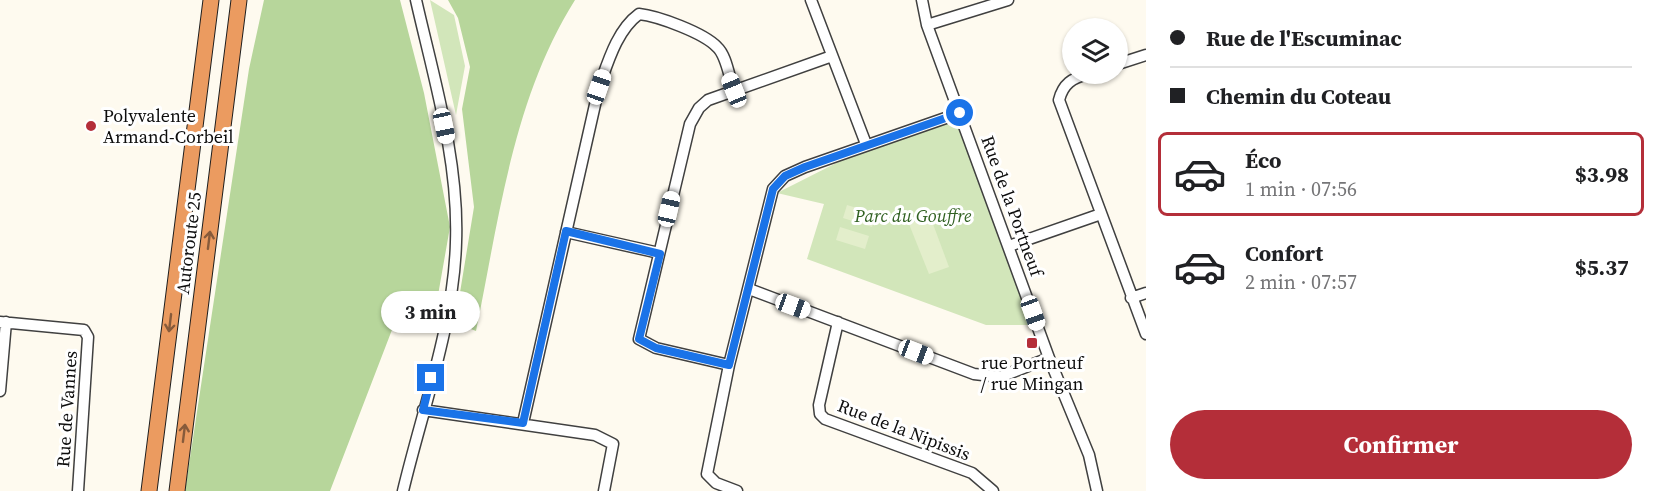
<!DOCTYPE html>
<html lang="fr">
<head>
<meta charset="utf-8">
<style>
	:root { --surface:#fff; --page:#f2f2f2; --text:#202124; --muted:#757577; --line:#e0e0e0; --accent:#b42e39 }
	body { margin:0; font-family:"Source Serif 4",serif; background:var(--page); color:var(--text); height:100vh; display:flex; flex-direction:column; font-size:22px; white-space:nowrap }
	* { box-sizing:border-box; margin:0 }
	p { font-size:20px; color:var(--muted) }
	.icon { flex:none; width:33px; height:33px; fill:none; stroke:currentColor; stroke-width:2; stroke-linecap:round; stroke-linejoin:round }
	.map { position:relative; flex:1; overflow:hidden }
	.drawer { display:flex; flex-direction:column; background:var(--surface); width:510px }
	.drawer>* { flex:none }
	.banner { display:grid; align-content:center; height:132px; padding:0 24px; background:var(--surface) }
	.fabs { position:absolute; left:1062px; top:18px; display:grid; gap:12px }
	.fabs a { display:grid; place-items:center; width:66px; height:66px; border-radius:50%; background:var(--surface); box-shadow:0 2px 4px #0004; font-size:30px }
	.end { position:absolute; width:27px; height:27px; margin:-14px; border:8px solid #1a73e8; background:#fff; box-shadow:0 0 0 3px #fff }
	.from { border-radius:50% }
	.bubble { position:absolute; height:42px; border-radius:21px; background:var(--surface); box-shadow:0 2px 4px #0004; font-size:20px; font-weight:700; line-height:42px; text-align:center }
	.car { position:absolute; width:18px; height:36px; margin:-18px -9px; border-radius:8px; box-shadow:0 0 4px 2px #0007; background:linear-gradient(#fff 24%,#345 0 40%,#fff 0 76%,#345 0 86%,#fff 0) }
	.banner b { display:flex; align-items:center; gap:21px; height:57px; font-size:22px }
	.banner b+b { border-top:2px solid var(--line) }
	.banner i { width:15px; height:15px; background:var(--text) }
	ul { padding:0; list-style:none }
	li { display:flex; align-items:center; gap:18px; height:84px; margin:0 12px 9px; padding:0 12px; border:3px solid transparent; border-radius:9px }
	li div { flex:1 }
	li b { display:block; font-size:22px }
	li em { font-style:normal; font-weight:700 }
	li.on { border-color:var(--accent) }
	li>.icon { width:54px; height:54px; stroke-width:1.5 }
	.primary-button { display:flex; gap:12px; margin-top:auto; padding:12px 24px }
	.primary-button a { flex:1; height:69px; border-radius:36px; background:var(--accent); color:#fff; font-size:24px; font-weight:700; line-height:69px; text-align:center }
	main { display:flex; flex:1; min-height:0 }
	.map>svg:first-child { display:block }
	.green { fill:#d2e6ba }
	.forest { fill:#b7d69b }
	.pitch { fill:#e3eecb }
	.lines { fill:none; stroke-linecap:round; stroke-linejoin:round }
	.minor-casing { stroke:#404040; stroke-width:13 }
	.highway-casing { stroke:#1e1e1e; stroke-width:17 }
	.minor { stroke:#fff; stroke-width:10 }
	.highway { stroke:#eb9b60; stroke-width:15 }
	.oneway { stroke:#875b3b }
	.route { stroke:#1a73e8; stroke-width:8 }
	.poi-dot { fill:#b42e39; stroke:#fff; stroke-width:2 }
	.labels { text-anchor:middle; stroke-width:6; stroke-linejoin:round; paint-order:stroke }
	.poi-label { font-size:18px; fill:#0d0d0d; stroke:#fff; text-anchor:start }
	.street-label { font-size:18px; fill:#0d0d0d; stroke:#fff }
	.park-label { font-size:18px; font-style:italic; fill:#316122; stroke:#fff }
</style>
</head>
<body>
<main>
<div class="map">
<svg width="1146" height="491" viewBox="0 0 1146 491">
	<rect width="100%" height="100%" fill="#fefaef"/>
	<path class="green" d="M 430,0 L 454,15 L 465,66 L 456,115 Z
		M 958,116 L 1038,325 L 986,325 L 807,259 L 824,204 L 777,193 L 866,148 Z"/>
	<path class="forest" d="M 264,0 L 400,0 L 424,93 L 450,227 L 434,318 L 400,309 L 330,491 L 185,491 L 249,69 Z
		M 448,0 L 575,0 C 513,98 499,219 476,331 L 455,323 L 474,207 L 462,109 L 470,67 L 458,18 Z"/>
	<path class="pitch" d="M 847,205 L 876,214 L 872,227 L 843,218 Z
		M 930,216 L 949,267 L 929,274 L 909,224 Z
		M 840,227 L 869,236 L 865,249 L 836,240 Z"/>
	<g class="lines">
		<defs>
			<path id="minor" d="M 811,0 L 866,144
				M 922,0 L 927,25 L 1049,358 L 1089,455 L 1097,491
				M 927,25 L 1008,0
				M 1118,64 L 1146,55
				M 1088,74 C 1072,78 1063,84 1059,100 L 1146,334
				M 566,232 L 659,253
				M 1009,246 L 1101,214
				M 749,289 L 974,374 L 1000,377 L 1049,358
				M 1131,298 L 1146,293
				M 0,322 L 84,330 L 88,337 L 78,491
				M 838,322 L 819,405 L 820,414 L 825,419 L 972,473 L 993,491
				M 729,365 L 656,348 L 639,339 L 690,124 L 699,108 L 708,100 L 832,56
				M 0,391 L 6,322
				M 423,410 L 595,435 L 613,444 L 604,491
				M 523,423 L 599,87 C 608,62 617,30 639,14 C 658,16 704,33 717,47 C 727,56 729,78 734,90
				M 403,491 C 422,411 454,324 456,242 C 459,161 434,79 416,0
				M 737,491 L 716,483 L 707,474 L 729,365 L 773,189 L 785,176 L 805,167 L 960,113"/>
			<path id="highway" d="M 149,491 L 211,0
				M 177,491 L 239,0"/>
		</defs>
		<use href="#minor" class="minor-casing"/>
		<use href="#highway" class="highway-casing"/>
		<use href="#minor" class="minor"/>
		<use href="#highway" class="highway"/>
	</g>
	<defs><path id="oneway-shaft" d="M-6 0H5M1.5-3L5.5 0L1.5 3" fill="none" stroke-width="1.6" stroke-linecap="round" stroke-linejoin="round" transform="scale(1.5)"/></defs>
	<g class="oneway">
		<use href="#oneway-shaft" transform="translate(209 240) rotate(-83)"/>
		<use href="#oneway-shaft" transform="translate(170 323) rotate(97)"/>
		<use href="#oneway-shaft" transform="translate(184 433) rotate(-83)"/>
	</g>
	<g class="lines">
		<path class="route" d="M 431,378 L 423,410 L 523,423 L 566,231 L 660,254 L 639,339 L 656,348 L 729,365 L 773,189 L 785,176 L 805,167 L 960,113"/>
	</g>
	<g class="poi-dot">
		<circle cx="91" cy="126" r="6"/>
		<rect x="1026" y="337" width="12" height="12" rx="3"/>
	</g>
	<g class="labels">
		<g class="poi-label">
			<text x="103" y="122">Polyvalente<tspan x="103" dy="21">Armand-Corbeil</tspan></text>
			<text x="1032" y="369" text-anchor="middle">rue Portneuf<tspan x="1032" dy="21">/ rue Mingan</tspan></text>
		</g>
		<g class="street-label">
			<text transform="translate(1012 206) rotate(70)" y="6">Rue de la Portneuf</text>
			<text transform="translate(189 243) rotate(-83)" y="6">Autoroute 25</text>
			<text transform="translate(67 409) rotate(-86)" y="6">Rue de Vannes</text>
			<text transform="translate(904 430) rotate(21)" y="6">Rue de la Nipissis</text>
		</g>
		<g class="park-label">
			<text x="913" y="222">Parc du Gouffre</text>
		</g>
	</g>
</svg>
<div class="fabs">
<a><svg class="icon" aria-label="layers" viewBox="0 0 24 24"><path d="M12 4l9 5-9 5-9-5zM3 14l9 5 9-5"/></svg></a>
</div>
<i class="end from" style="left:960px;top:113px"></i>
<i class="end" style="left:431px;top:378px"></i>
<div class="bubble" style="left:381px;top:291px;width:99px">3 min</div>
<i class="car" style="left:599px;top:87px;rotate:19deg"></i>
<i class="car" style="left:734px;top:90px;rotate:338deg"></i>
<i class="car" style="left:444px;top:126px;rotate:168deg"></i>
<i class="car" style="left:669px;top:209px;rotate:13deg"></i>
<i class="car" style="left:793px;top:306px;rotate:110deg"></i>
<i class="car" style="left:1033px;top:313px;rotate:160deg"></i>
<i class="car" style="left:916px;top:352px;rotate:111deg"></i>
</div>
<section class="drawer">
<div class="banner">
<b><i class="from"></i>Rue de l'Escuminac</b>
<b><i></i>Chemin du Coteau</b>
</div>
<ul>
<li class="on"><svg class="icon" aria-label="car" viewBox="0 0 24 24"><path d="M5 17H2v-5l4-1 3-4h7l3 4 3 1v5h-3M9 17h6M6 11h13"/><circle cx="7" cy="17" r="2"/><circle cx="17" cy="17" r="2"/></svg><div><b>Éco</b><p>1 min · 07:56</p></div><em>$3.98</em></li>
<li><svg class="icon" aria-label="car" viewBox="0 0 24 24"><path d="M5 17H2v-5l4-1 3-4h7l3 4 3 1v5h-3M9 17h6M6 11h13"/><circle cx="7" cy="17" r="2"/><circle cx="17" cy="17" r="2"/></svg><div><b>Confort</b><p>2 min · 07:57</p></div><em>$5.37</em></li>
</ul>
<div class="primary-button"><a>Confirmer</a></div>
</section>
</main>
</body>
</html>
